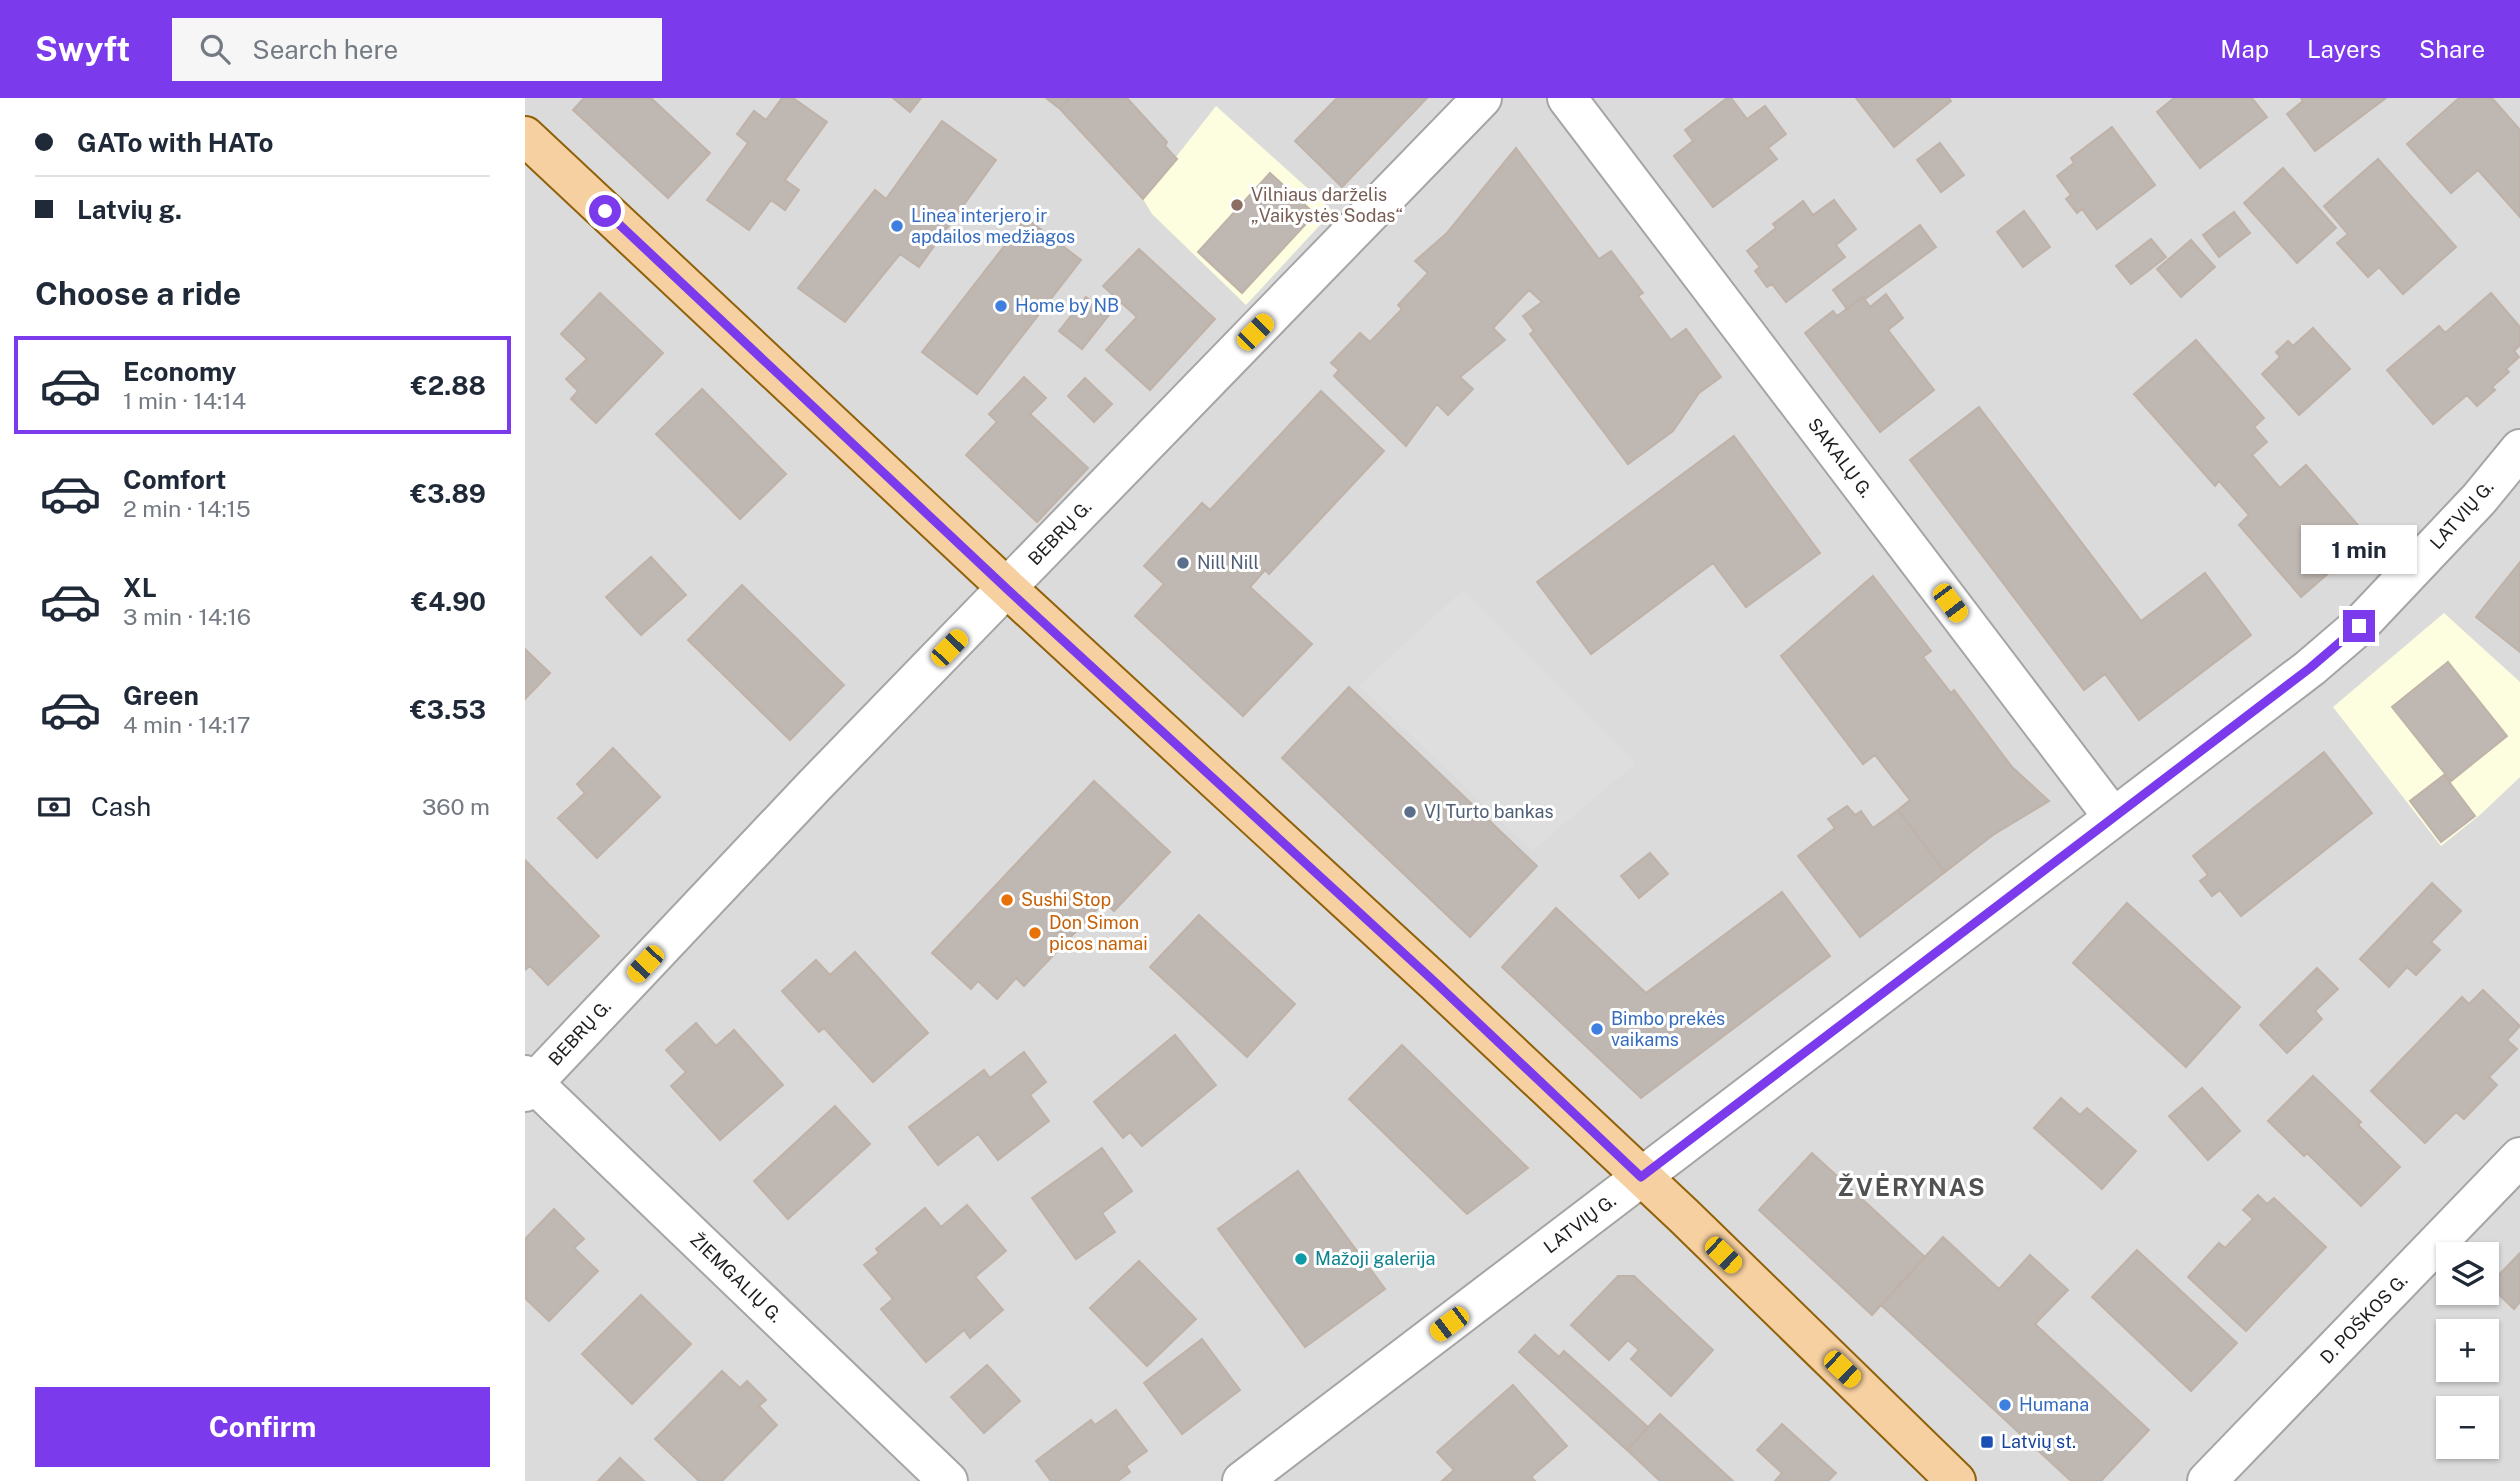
<!DOCTYPE html>
<html lang="en">
<head>
<meta charset="utf-8">
<style>
	:root { --surface:#fff; --page:#f6f6f7; --text:#1f2937; --muted:#747a83; --line:#e0e1e3; --accent:#7c3aed }
	body { margin:0; font-family:"Public Sans",sans-serif; background:var(--page); color:var(--text); height:100vh; display:flex; flex-direction:column; font-size:26px; white-space:nowrap }
	* { box-sizing:border-box; margin:0 }
	p { font-size:23px; color:var(--muted) }
	.icon { flex:none; width:38px; height:38px; fill:none; stroke:currentColor; stroke-width:2; stroke-linecap:round; stroke-linejoin:round }
	.map { position:relative; flex:1; overflow:hidden }
	.details { display:flex; flex-direction:column; background:var(--surface); width:525px }
	.details>* { flex:none }
	.guide { display:grid; align-content:center; height:154px; padding:0 35px; background:var(--surface) }
	.buttons { position:absolute; left:1911px; top:1144px; display:grid; gap:14px }
	.buttons a { display:grid; place-items:center; width:63px; height:63px; border-radius:0px; background:var(--surface); box-shadow:0 2px 5px #0004; font-size:35px }
	.end { position:absolute; width:32px; height:32px; margin:-16px; border:9px solid #7c3aed; background:#fff; box-shadow:0 0 0 4px #fff }
	.from { border-radius:50% }
	.bubble { position:absolute; height:49px; border-radius:0px; background:var(--surface); box-shadow:0 2px 5px #0004; font-size:23px; font-weight:700; line-height:49px; text-align:center }
	.car { position:absolute; width:21px; height:42px; margin:-21px -10px; border-radius:9px; box-shadow:0 0 5px 2px #0007; background:linear-gradient(#f5c518 24%,#345 0 40%,#f5c518 0 76%,#345 0 86%,#f5c518 0) }
	.guide b { display:flex; align-items:center; gap:24px; height:66px; font-size:26px }
	.guide b+b { border-top:2px solid var(--line) }
	.guide i { width:18px; height:18px; background:var(--text) }
	ul { padding:0; list-style:none }
	li { display:flex; align-items:center; gap:21px; height:98px; margin:0 14px 10px; padding:0 21px; border:4px solid transparent; border-radius:0px }
	li div { flex:1 }
	li b { display:block; font-size:26px }
	li em { font-style:normal; font-weight:700 }
	li.current { border-color:var(--accent) }
	li>.icon { width:63px; height:63px; stroke-width:1.5 }
	h2 { padding:0 35px; font-size:32px; line-height:84px }
	.pay { display:flex; align-items:center; gap:18px; height:77px; padding:0 35px; font-size:26px }
	.pay p { margin-inline-start:auto }
	.primary-button { display:flex; gap:14px; margin-top:auto; padding:14px 35px }
	.primary-button a { flex:1; height:80px; border-radius:0px; background:var(--accent); color:#fff; font-size:28px; font-weight:700; line-height:80px; text-align:center }
	header { display:flex; align-items:center; gap:42px; box-sizing:border-box; height:98px; padding:0 35px; background:var(--accent); color:#fff }
	header strong { font-size:33px }
	nav { display:flex; gap:38px; margin-inline-start:auto; font-size:24px }
	.search { width:490px; height:63px; background:var(--page); display:flex; align-items:center; gap:18px; box-sizing:border-box; padding:0 24px; border-radius:0px; color:var(--muted); font-size:26px }
	main { display:flex; flex:1; min-height:0 }
	.map>svg:first-child { display:block }
	.residential { fill:#dcdbdb; fill-rule:evenodd }
	.education { fill:#fdfddf }
	.parking { fill:#dedede }
	.building { fill:#bfb7b1; stroke:#bfb2a8; stroke-width:2 }
	.lines { fill:none; stroke-linecap:round; stroke-linejoin:round }
	.minor-casing { stroke:#a5a5a5; stroke-width:42 }
	.major-casing { stroke:#906108; stroke-width:42 }
	.minor { stroke:#fff; stroke-width:38 }
	.major { stroke:#f7d0a1; stroke-width:38 }
	.route { stroke:#7c3aed; stroke-width:9 }
	.education-dot { fill:#8d6e63; stroke:#fff; stroke-width:2.5 }
	.shop-dot { fill:#3f7fe0; stroke:#fff; stroke-width:2.5 }
	.service-dot { fill:#5c6f8a; stroke:#fff; stroke-width:2.5 }
	.food-dot { fill:#e8710a; stroke:#fff; stroke-width:2.5 }
	.culture-dot { fill:#0f9aa8; stroke:#fff; stroke-width:2.5 }
	.transit-dot { fill:#1a4fb4; stroke:#fff; stroke-width:2.5 }
	.labels { text-anchor:middle; stroke-width:6; stroke-linejoin:round; paint-order:stroke }
	.education-label { font-size:18px; fill:#785e54; stroke:#fff; text-anchor:start }
	.shop-label { font-size:18px; fill:#366cbe; stroke:#fff; text-anchor:start }
	.street-label { font-size:18px; fill:#1e1e1e; stroke:#fff }
	.service-label { font-size:18px; fill:#4e5e75; stroke:#fff; text-anchor:start }
	.food-label { font-size:18px; fill:#c56008; stroke:#fff; text-anchor:start }
	.culture-label { font-size:18px; fill:#0d838f; stroke:#fff; text-anchor:start }
	.transit-label { font-size:18px; fill:#164399; stroke:#fff; text-anchor:start }
	.district-label { font-size:24px; font-weight:bold; letter-spacing:2px; fill:#515151; stroke:#fff }
</style>
</head>
<body>
<header>
<strong>Swyft</strong>
<div class="search"><svg class="icon" aria-label="search" viewBox="0 0 24 24"><circle cx="10" cy="10" r="6"/><path d="M15 15l6 6"/></svg>Search here</div>
<nav><a>Map</a><a>Layers</a><a>Share</a></nav>
</header>
<main>
<section class="details">
<div class="guide">
<b><i class="from"></i>GATo with HATo</b>
<b><i></i>Latvių g.</b>
</div>
<h2>Choose a ride</h2>
<ul>
<li class="current"><svg class="icon" aria-label="car" viewBox="0 0 24 24"><path d="M5 17H2v-5l4-1 3-4h7l3 4 3 1v5h-3M9 17h6M6 11h13"/><circle cx="7" cy="17" r="2"/><circle cx="17" cy="17" r="2"/></svg><div><b>Economy</b><p>1 min · 14:14</p></div><em>€2.88</em></li>
<li><svg class="icon" aria-label="car" viewBox="0 0 24 24"><path d="M5 17H2v-5l4-1 3-4h7l3 4 3 1v5h-3M9 17h6M6 11h13"/><circle cx="7" cy="17" r="2"/><circle cx="17" cy="17" r="2"/></svg><div><b>Comfort</b><p>2 min · 14:15</p></div><em>€3.89</em></li>
<li><svg class="icon" aria-label="car" viewBox="0 0 24 24"><path d="M5 17H2v-5l4-1 3-4h7l3 4 3 1v5h-3M9 17h6M6 11h13"/><circle cx="7" cy="17" r="2"/><circle cx="17" cy="17" r="2"/></svg><div><b>XL</b><p>3 min · 14:16</p></div><em>€4.90</em></li>
<li><svg class="icon" aria-label="car" viewBox="0 0 24 24"><path d="M5 17H2v-5l4-1 3-4h7l3 4 3 1v5h-3M9 17h6M6 11h13"/><circle cx="7" cy="17" r="2"/><circle cx="17" cy="17" r="2"/></svg><div><b>Green</b><p>4 min · 14:17</p></div><em>€3.53</em></li>
</ul>
<div class="pay"><svg class="icon" aria-label="cash" viewBox="0 0 24 24"><path d="M3 7h18v10H3z"/><circle cx="12" cy="12" r="2"/></svg>Cash<p>360 m</p></div>
<div class="primary-button"><a>Confirm</a></div>
</section>
<div class="map">
<svg width="1995" height="1383" viewBox="0 0 1995 1383">
	<rect width="100%" height="100%" fill="#eeebe4"/>
	<path class="residential" d="M 0,0 L 1995,0 L 1995,1383 L 0,1383 ZM 1923,1157 L 1962,1157 L 1962,1195 L 1923,1195 ZM 1923,1234 L 1962,1234 L 1962,1272 L 1923,1272 ZM 1923,1311 L 1962,1311 L 1962,1349 L 1923,1349 Z"/>
	<path class="education" d="M 691,8 L 808,113 L 721,207 L 627,116 L 618,101 Z
		M 1919,515 L 1995,584 L 1995,679 L 1956,716 L 1916,748 L 1808,609 Z"/>
	<path class="parking" d="M 938,492 L 1111,665 L 1007,753 L 834,588 Z"/>
	<path class="building" d="M 59,0 L 126,0 L 185,55 L 143,100 L 48,12 Z
		M 257,0 L 268,0 L 302,24 L 260,82 L 274,92 L 260,112 L 246,102 L 224,132 L 182,102 L 223,45 L 212,36 L 229,13 L 241,22 Z
		M 368,0 L 396,0 L 385,14 Z
		M 521,0 L 545,0 L 535,11 Z
		M 545,0 L 602,0 L 642,44 L 640,48 L 652,61 L 618,101 L 535,11 Z
		M 812,0 L 902,0 L 817,89 L 770,43 Z
		M 1202,0 L 1206,0 L 1222,21 L 1240,8 L 1261,36 L 1243,50 L 1252,61 L 1188,109 L 1149,58 L 1168,43 L 1160,32 Z
		M 1331,0 L 1424,0 L 1426,3 L 1369,49 Z
		M 1649,0 L 1727,0 L 1742,19 L 1675,70 L 1632,14 Z
		M 1776,0 L 1861,0 L 1790,53 L 1762,16 L 1778,3 Z
		M 1934,0 L 1967,0 L 1995,32 L 1995,119 L 1953,72 L 1926,95 L 1882,46 Z
		M 417,23 L 471,62 L 394,169 L 375,156 L 320,224 L 273,190 L 350,92 L 361,101 Z
		M 1587,29 L 1630,87 L 1572,131 L 1557,111 L 1552,115 L 1541,101 L 1546,97 L 1532,78 L 1549,65 L 1546,60 Z
		M 1415,45 L 1439,77 L 1416,94 L 1392,62 Z
		M 991,50 L 1074,161 L 1086,153 L 1118,195 L 1113,198 L 1146,242 L 1161,231 L 1196,279 L 1174,295 L 1148,333 L 1103,366 L 1005,236 L 1009,233 L 998,218 L 1017,204 L 1004,192 L 968,230 L 980,242 L 935,279 L 948,291 L 923,317 L 912,306 L 881,348 L 809,278 L 814,272 L 806,265 L 835,235 L 845,244 L 877,211 L 873,207 L 903,175 L 890,163 L 922,135 Z
		M 1853,61 L 1931,149 L 1878,196 L 1854,169 L 1843,179 L 1812,145 L 1823,136 L 1799,108 Z
		M 1758,70 L 1811,130 L 1772,165 L 1719,105 Z
		M 745,75 L 790,116 L 717,195 L 673,154 Z
		M 1309,102 L 1331,131 L 1311,147 L 1320,159 L 1261,204 L 1247,186 L 1242,189 L 1230,173 L 1235,169 L 1222,153 L 1251,130 L 1248,126 L 1278,103 L 1288,117 Z
		M 1499,113 L 1525,149 L 1498,169 L 1472,134 Z
		M 1709,114 L 1725,135 L 1694,159 L 1678,137 Z
		M 501,120 L 556,162 L 452,296 L 397,254 Z
		M 1395,127 L 1411,149 L 1340,201 L 1338,199 L 1322,211 L 1308,192 Z
		M 1626,141 L 1641,159 L 1606,186 L 1591,168 Z
		M 1666,142 L 1690,169 L 1656,199 L 1632,171 Z
		M 614,151 L 690,221 L 625,292 L 581,252 L 612,219 L 578,188 Z
		M 75,195 L 138,255 L 71,325 L 46,301 L 53,293 L 41,281 L 62,261 L 36,236 Z
		M 1966,195 L 1995,229 L 1995,247 L 1989,253 L 1994,259 L 1981,271 L 1984,274 L 1967,289 L 1970,292 L 1952,308 L 1942,297 L 1908,326 L 1862,272 L 1914,228 L 1920,235 Z
		M 1361,196 L 1378,220 L 1363,232 L 1409,292 L 1355,334 L 1280,235 L 1308,213 L 1312,218 L 1338,199 L 1345,209 Z
		M 561,199 L 584,217 L 557,251 L 534,233 Z
		M 1788,230 L 1825,271 L 1774,317 L 1737,276 L 1755,259 L 1751,254 L 1763,243 L 1768,248 Z
		M 1671,242 L 1739,320 L 1729,329 L 1742,344 L 1727,357 L 1755,390 L 1781,367 L 1844,440 L 1776,499 L 1714,427 L 1724,417 L 1694,383 L 1690,388 L 1609,296 Z
		M 499,279 L 521,300 L 505,316 L 563,370 L 512,424 L 441,357 L 472,324 L 464,316 Z
		M 560,280 L 587,306 L 569,324 L 543,298 Z
		M 177,291 L 261,376 L 215,421 L 131,336 Z
		M 796,293 L 859,353 L 744,476 L 740,472 L 725,489 L 787,546 L 718,618 L 610,518 L 639,486 L 619,468 L 677,405 L 685,412 Z
		M 1454,309 L 1616,523 L 1680,475 L 1726,537 L 1614,622 L 1580,576 L 1559,592 L 1385,362 Z
		M 1209,338 L 1295,455 L 1221,509 L 1188,465 L 1066,556 L 1012,484 Z
		M 126,459 L 161,497 L 116,537 L 81,499 Z
		M 1995,464 L 1995,554 L 1951,519 Z
		M 1348,478 L 1406,553 L 1398,559 L 1426,595 L 1429,592 L 1487,669 L 1524,703 L 1468,737 L 1420,774 L 1373,712 L 1385,702 L 1350,657 L 1338,666 L 1256,558 Z
		M 217,487 L 319,587 L 265,642 L 163,542 Z
		M 0,551 L 25,575 L 0,601 Z
		M 1923,564 L 1982,638 L 1926,683 L 1867,609 Z
		M 824,589 L 1012,768 L 945,839 L 757,660 Z
		M 88,650 L 135,699 L 72,760 L 33,720 L 60,695 L 52,686 Z
		M 1799,654 L 1847,715 L 1716,818 L 1695,792 L 1687,798 L 1675,783 L 1683,777 L 1668,758 Z
		M 1919,677 L 1950,718 L 1916,744 L 1885,703 Z
		M 569,683 L 645,754 L 589,813 L 579,804 L 499,888 L 491,880 L 472,901 L 453,883 L 446,891 L 407,855 Z
		M 1322,708 L 1330,717 L 1336,713 L 1348,730 L 1373,712 L 1420,774 L 1335,839 L 1273,758 L 1310,730 L 1303,721 Z
		M 1125,755 L 1143,776 L 1114,800 L 1096,778 Z
		M 0,762 L 74,838 L 23,887 L 5,868 L 0,872 Z
		M 1907,785 L 1936,813 L 1906,844 L 1915,852 L 1891,877 L 1882,869 L 1864,889 L 1835,861 Z
		M 1257,794 L 1305,858 L 1116,1000 L 977,869 L 1031,810 L 1121,895 Z
		M 1602,805 L 1715,909 L 1661,969 L 1548,865 Z
		M 674,817 L 770,906 L 722,959 L 625,869 Z
		M 330,854 L 403,935 L 348,984 L 299,930 L 294,934 L 257,893 L 291,862 L 305,877 Z
		M 1792,870 L 1813,891 L 1790,913 L 1797,921 L 1762,955 L 1735,927 Z
		M 1958,892 L 1995,928 L 1982,942 L 1992,951 L 1964,979 L 1972,987 L 1939,1021 L 1931,1014 L 1900,1045 L 1846,993 L 1937,899 L 1944,906 Z
		M 171,925 L 191,948 L 209,932 L 258,987 L 195,1042 L 146,988 L 161,974 L 141,952 Z
		M 650,937 L 691,987 L 617,1048 L 605,1034 L 598,1040 L 569,1004 Z
		M 877,947 L 1003,1070 L 942,1116 L 824,1001 Z
		M 499,954 L 521,984 L 505,997 L 524,1023 L 473,1062 L 453,1036 L 413,1067 L 384,1029 L 459,972 L 465,980 Z
		M 1788,978 L 1836,1024 L 1833,1027 L 1875,1069 L 1836,1108 L 1782,1055 L 1779,1058 L 1743,1023 Z
		M 1677,990 L 1715,1033 L 1683,1062 L 1644,1018 Z
		M 1536,1000 L 1555,1017 L 1562,1010 L 1611,1053 L 1577,1091 L 1509,1030 Z
		M 310,1008 L 345,1046 L 263,1121 L 229,1083 Z
		M 577,1050 L 607,1093 L 577,1115 L 590,1134 L 551,1161 L 507,1100 Z
		M 1287,1055 L 1400,1159 L 1347,1217 L 1234,1112 Z
		M 773,1073 L 860,1191 L 780,1249 L 693,1131 Z
		M 1733,1097 L 1742,1106 L 1749,1100 L 1801,1149 L 1721,1233 L 1663,1179 L 1694,1145 L 1700,1150 L 1728,1121 L 1718,1112 Z
		M 442,1107 L 481,1153 L 450,1179 L 478,1212 L 445,1240 L 439,1232 L 401,1264 L 356,1211 L 368,1201 L 339,1167 L 354,1155 L 351,1151 L 400,1110 L 416,1129 Z
		M 29,1111 L 59,1141 L 49,1150 L 73,1173 L 24,1223 L 0,1200 L 0,1141 Z
		M 1418,1139 L 1474,1191 L 1505,1157 L 1543,1192 L 1510,1226 L 1624,1332 L 1576,1383 L 1546,1383 L 1356,1207 Z
		M 1612,1152 L 1712,1245 L 1666,1293 L 1567,1199 Z
		M 1995,1155 L 1995,1204 L 1989,1211 L 1964,1187 Z
		M 614,1163 L 671,1221 L 622,1268 L 565,1210 Z
		M 1093,1178 L 1109,1178 L 1188,1252 L 1146,1298 L 1106,1261 L 1114,1252 L 1103,1242 L 1084,1262 L 1046,1227 Z
		M 116,1197 L 166,1246 L 107,1306 L 57,1256 Z
		M 1010,1237 L 1034,1259 L 1039,1253 L 1123,1329 L 1102,1352 L 994,1254 Z
		M 677,1241 L 715,1292 L 657,1336 L 619,1285 Z
		M 462,1267 L 495,1303 L 459,1335 L 426,1299 Z
		M 197,1273 L 215,1290 L 222,1283 L 241,1302 L 234,1308 L 252,1327 L 197,1383 L 174,1383 L 130,1341 Z
		M 988,1287 L 1042,1348 L 1006,1379 L 1010,1383 L 917,1383 L 929,1372 L 912,1354 Z
		M 591,1312 L 622,1353 L 601,1368 L 605,1374 L 593,1383 L 526,1383 L 511,1363 L 566,1322 L 570,1327 Z
		M 1135,1316 L 1208,1383 L 1135,1383 L 1102,1352 Z
		M 1257,1326 L 1311,1375 L 1303,1383 L 1250,1383 L 1257,1375 L 1232,1352 Z
		M 95,1360 L 119,1383 L 73,1383 Z"/>
	<g class="lines">
		<defs>
			<path id="minor" d="M 1042,0 L 1588,719
				M 0,977 L 423,1383
				M 0,994 L 289,688 L 957,0
				M 717,1383 L 1785,570 L 1834,528 L 1954,401 L 1995,351
				M 1682,1383 L 1995,1059"/>
			<path id="major" d="M 0,38 L 482,490 L 912,886 L 1159,1118 L 1431,1383"/>
		</defs>
		<use href="#minor" class="minor-casing"/>
		<use href="#major" class="major-casing"/>
		<use href="#minor" class="minor"/>
		<use href="#major" class="major"/>
	</g>
	<g class="lines">
		<path class="route" d="M 80,113 L 482,491 L 912,886 L 1116,1079 L 1785,570 L 1834,528"/>
	</g>
	<circle class="education-dot" cx="712" cy="107" r="7"/>
	<g class="shop-dot">
		<circle cx="372" cy="128" r="7"/>
		<circle cx="476" cy="208" r="7"/>
		<circle cx="1072" cy="931" r="7"/>
		<circle cx="1480" cy="1307" r="7"/>
	</g>
	<g class="service-dot">
		<circle cx="658" cy="465" r="7"/>
		<circle cx="885" cy="714" r="7"/>
	</g>
	<g class="food-dot">
		<circle cx="482" cy="802" r="7"/>
		<circle cx="510" cy="835" r="7"/>
	</g>
	<circle class="culture-dot" cx="776" cy="1161" r="7"/>
	<rect class="transit-dot" x="1455" y="1337" width="14" height="14" rx="3.5"/>
	<g class="labels">
		<g class="education-label">
			<text x="726" y="103">Vilniaus darželis<tspan x="726" dy="21">„Vaikystės Sodas“</tspan></text>
		</g>
		<g class="shop-label">
			<text x="386" y="124">Linea interjero ir<tspan x="386" dy="21">apdailos medžiagos</tspan></text>
			<text x="490" y="214">Home by NB</text>
			<text x="1086" y="927">Bimbo prekės<tspan x="1086" dy="21">vaikams</tspan></text>
			<text x="1494" y="1313">Humana</text>
		</g>
		<g class="street-label">
			<text transform="translate(1315 360) rotate(53)" y="6">SAKALŲ G.</text>
			<text transform="translate(1937 417) rotate(-48)" y="6">LATVIŲ G.</text>
			<text transform="translate(535 435) rotate(-46)" y="6">BEBRŲ G.</text>
			<text transform="translate(55 935) rotate(-47)" y="6">BEBRŲ G.</text>
			<text transform="translate(1055 1126) rotate(-37)" y="6">LATVIŲ G.</text>
			<text transform="translate(211 1180) rotate(44)" y="6">ŽIEMGALIŲ G.</text>
			<text transform="translate(1839 1221) rotate(-46)" y="6">D. POŠKOS G.</text>
		</g>
		<g class="service-label">
			<text x="672" y="471">Nill Nill</text>
			<text x="899" y="720">VĮ Turto bankas</text>
		</g>
		<g class="food-label">
			<text x="496" y="808">Sushi Stop</text>
			<text x="524" y="831">Don Simon<tspan x="524" dy="21">picos namai</tspan></text>
		</g>
		<g class="culture-label">
			<text x="790" y="1167">Mažoji galerija</text>
		</g>
		<g class="transit-label">
			<text x="1476" y="1350">Latvių st.</text>
		</g>
		<g class="district-label">
			<text x="1387" y="1098">ŽVĖRYNAS</text>
		</g>
	</g>
</svg>
<div class="buttons">
<a><svg class="icon" aria-label="layers" viewBox="0 0 24 24"><path d="M12 4l9 5-9 5-9-5zM3 14l9 5 9-5"/></svg></a>
<a>+</a>
<a>−</a>
</div>
<i class="end from" style="left:80px;top:113px"></i>
<i class="end" style="left:1834px;top:528px"></i>
<div class="bubble" style="left:1776px;top:427px;width:116px">1 min</div>
<i class="car" style="left:730px;top:234px;rotate:45deg"></i>
<i class="car" style="left:1425px;top:505px;rotate:143deg"></i>
<i class="car" style="left:424px;top:550px;rotate:44deg"></i>
<i class="car" style="left:120px;top:866px;rotate:223deg"></i>
<i class="car" style="left:1198px;top:1157px;rotate:134deg"></i>
<i class="car" style="left:924px;top:1226px;rotate:233deg"></i>
<i class="car" style="left:1317px;top:1271px;rotate:134deg"></i>
</div>
</main>
</body>
</html>
